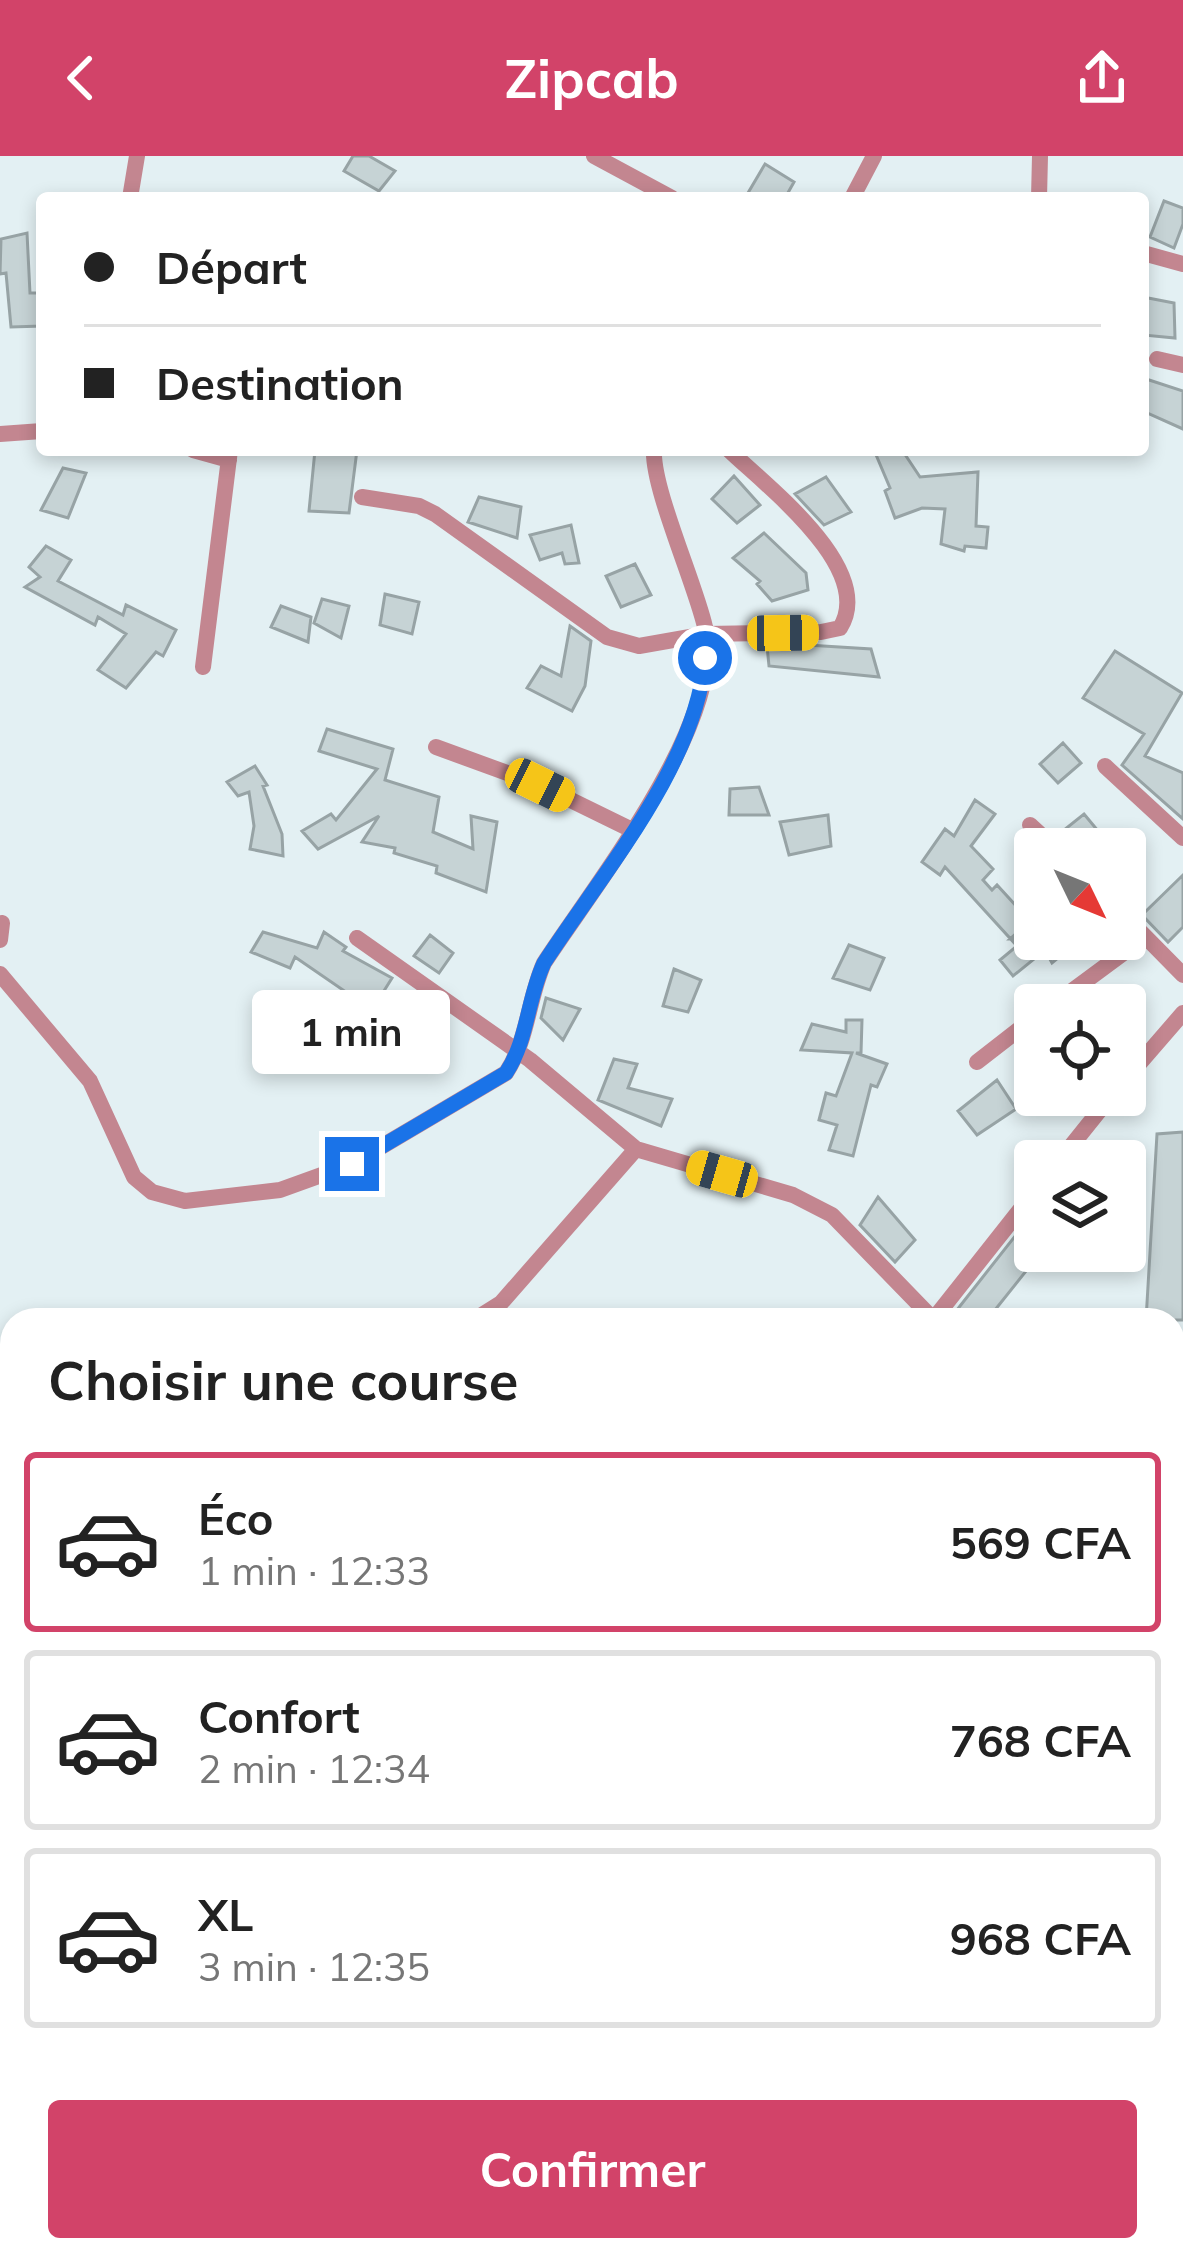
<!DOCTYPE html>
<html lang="fr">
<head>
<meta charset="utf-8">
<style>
	:root { --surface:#fff; --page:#f6f6f6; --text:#222; --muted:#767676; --line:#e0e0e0; --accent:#d24369 }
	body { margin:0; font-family:Mulish,sans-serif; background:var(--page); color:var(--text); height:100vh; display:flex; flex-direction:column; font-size:45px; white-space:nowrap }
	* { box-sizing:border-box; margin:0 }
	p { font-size:39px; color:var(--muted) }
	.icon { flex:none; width:66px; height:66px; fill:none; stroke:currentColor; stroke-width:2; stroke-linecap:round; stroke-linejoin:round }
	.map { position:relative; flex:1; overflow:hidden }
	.details { position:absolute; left:0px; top:1152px; width:1185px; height:954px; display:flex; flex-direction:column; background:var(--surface); border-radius:36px 36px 0 0; box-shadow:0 6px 18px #0003 }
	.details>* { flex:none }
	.guide { position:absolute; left:36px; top:36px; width:1113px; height:264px; border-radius:12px; box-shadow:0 6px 18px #0003; display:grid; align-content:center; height:264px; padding:0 48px; background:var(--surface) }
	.needle { width:78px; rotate:133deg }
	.tools { position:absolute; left:1014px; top:672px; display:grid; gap:24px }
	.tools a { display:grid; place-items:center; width:132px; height:132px; border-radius:12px; background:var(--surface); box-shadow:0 6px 18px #0003; font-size:60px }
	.end { position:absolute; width:54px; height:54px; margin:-27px; border:15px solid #1a73e8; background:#fff; box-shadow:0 0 0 6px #fff }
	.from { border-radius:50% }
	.bubble { position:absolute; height:84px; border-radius:12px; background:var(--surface); box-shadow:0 6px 18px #0003; font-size:39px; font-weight:700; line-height:84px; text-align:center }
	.car { position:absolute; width:36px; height:72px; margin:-36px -18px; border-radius:15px; box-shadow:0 0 9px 3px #0007; background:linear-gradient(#f5c518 24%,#345 0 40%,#f5c518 0 76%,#345 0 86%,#f5c518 0) }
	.guide b { display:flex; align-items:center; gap:42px; height:114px; font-size:45px }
	.guide b+b { border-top:3px solid var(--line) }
	.guide i { width:30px; height:30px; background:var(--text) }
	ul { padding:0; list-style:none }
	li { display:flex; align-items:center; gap:36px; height:180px; margin:0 24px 18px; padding:0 24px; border:6px solid var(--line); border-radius:12px }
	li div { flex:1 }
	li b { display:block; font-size:45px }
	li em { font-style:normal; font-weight:700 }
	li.selected { border-color:var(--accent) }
	li>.icon { width:108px; height:108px; stroke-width:1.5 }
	h2 { padding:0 48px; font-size:54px; line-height:144px }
	.cta { display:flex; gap:24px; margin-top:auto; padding:24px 48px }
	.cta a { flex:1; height:138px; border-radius:12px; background:var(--accent); color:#fff; font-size:48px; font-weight:700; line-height:138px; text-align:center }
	header { display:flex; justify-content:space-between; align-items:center; height:156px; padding:0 48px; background:var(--accent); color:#fff; font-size:54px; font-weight:700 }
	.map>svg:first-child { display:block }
	.building { fill:#c6d3d5; stroke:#97a3a5; stroke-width:3 }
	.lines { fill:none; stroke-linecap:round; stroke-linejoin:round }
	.service { stroke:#c38690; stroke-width:9 }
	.minor { stroke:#c38690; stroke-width:16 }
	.route { stroke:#1a73e8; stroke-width:15 }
</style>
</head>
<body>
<header><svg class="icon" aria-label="back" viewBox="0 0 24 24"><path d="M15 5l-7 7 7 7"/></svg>Zipcab<svg class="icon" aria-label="share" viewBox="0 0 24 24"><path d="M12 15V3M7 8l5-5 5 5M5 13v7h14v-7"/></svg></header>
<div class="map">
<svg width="1183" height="2106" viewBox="0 0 1183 2106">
	<rect width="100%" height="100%" fill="#e3f0f3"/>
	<path class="building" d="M 353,0 L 369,0 L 395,15 L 379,35 L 344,15 Z
		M 765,8 L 794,26 L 785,42 L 745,42 Z
		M 1164,45 L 1183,52 L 1183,68 L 1174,92 L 1150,81 Z
		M 27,77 L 30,137 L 42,137 L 42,170 L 11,171 L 6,117 L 0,118 L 1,83 Z
		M 1143,141 L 1174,147 L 1175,182 L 1143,179 Z
		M 1143,222 L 1183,235 L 1183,273 L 1143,255 Z
		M 315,294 L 357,294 L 349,357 L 309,355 Z
		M 874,294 L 902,294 L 920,321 L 978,316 L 976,370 L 988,371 L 986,392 L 965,390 L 964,395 L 941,388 L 945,353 L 922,352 L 895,362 L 885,335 L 890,332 Z
		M 63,312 L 86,317 L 68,362 L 41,354 Z
		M 734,320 L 760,349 L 737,367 L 712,343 Z
		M 826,321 L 851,356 L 824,369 L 795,338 Z
		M 479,341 L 521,351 L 517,382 L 468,366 Z
		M 571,369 L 579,407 L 565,408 L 562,397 L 540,404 L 530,379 Z
		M 764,377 L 806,417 L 808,434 L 772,445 L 757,428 L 760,425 L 733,402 Z
		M 46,390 L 71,404 L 58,425 L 123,459 L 126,449 L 176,474 L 163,500 L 156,496 L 126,532 L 98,514 L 126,478 L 98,461 L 95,469 L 25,431 L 40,421 L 29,411 Z
		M 635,408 L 651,439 L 621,451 L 606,420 Z
		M 385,438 L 419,446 L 412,478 L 380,469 Z
		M 322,443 L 349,450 L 341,482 L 314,467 Z
		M 281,450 L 311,461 L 308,486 L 271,471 Z
		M 570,470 L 591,485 L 585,530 L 572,555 L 527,532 L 541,510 L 561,520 Z
		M 807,489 L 871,493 L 879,521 L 769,510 L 767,490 Z
		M 1115,495 L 1182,537 L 1145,600 L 1183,617 L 1183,663 L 1122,609 L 1144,578 L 1083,542 Z
		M 327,573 L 393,593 L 385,624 L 439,641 L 433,676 L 473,693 L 471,660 L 497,666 L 486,736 L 436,717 L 437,710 L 394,697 L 395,692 L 362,686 L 379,660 L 318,693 L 302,675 L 331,658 L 336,664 L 377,613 L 319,595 Z
		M 1063,587 L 1081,607 L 1058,627 L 1040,608 Z
		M 255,610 L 267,629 L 263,630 L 282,678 L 283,700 L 250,693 L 254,670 L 249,636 L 238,640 L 227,626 Z
		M 759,631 L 769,659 L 729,659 L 730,633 Z
		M 975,644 L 995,658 L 971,690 L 993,713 L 983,724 L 992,734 L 997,729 L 1030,765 L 1010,783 L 1081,783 L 1052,807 L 1045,794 L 1013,820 L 1000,804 L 1017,790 L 945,711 L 940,719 L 922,706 L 945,673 L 954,680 Z
		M 1084,658 L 1113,693 L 1070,693 L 1059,678 Z
		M 828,659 L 831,690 L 789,699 L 780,666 Z
		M 1183,719 L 1183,771 L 1168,786 L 1142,759 Z
		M 263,776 L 317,792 L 324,776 L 346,791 L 343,795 L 392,822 L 372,854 L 295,801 L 290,812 L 251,796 Z
		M 430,779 L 453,797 L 439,817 L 414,800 Z
		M 849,789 L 884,802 L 870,834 L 833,822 Z
		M 674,813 L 701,824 L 688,856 L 663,850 Z
		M 546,842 L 580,853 L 563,884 L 541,862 Z
		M 846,864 L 862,864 L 861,897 L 856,897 L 887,908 L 877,931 L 871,929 L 853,1000 L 829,994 L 837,969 L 819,964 L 826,937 L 836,940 L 852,897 L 801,894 L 812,868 L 846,876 Z
		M 614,903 L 637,908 L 628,932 L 672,943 L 661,970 L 598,944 Z
		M 997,924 L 1016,953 L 977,979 L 958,955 Z
		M 1183,976 L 1183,1164 L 1146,1164 L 1157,978 Z
		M 878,1041 L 915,1084 L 895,1106 L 860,1069 Z
		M 1023,1070 L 1035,1079 L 1035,1095 L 1042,1095 L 987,1164 L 949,1164 Z"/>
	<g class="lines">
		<path class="service" d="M 1173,1235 L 1183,1238
			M 1173,1956 L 1183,1968
			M 1173,2004 L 1183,2014"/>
		<path class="minor" d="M 594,0 L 672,42
			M 130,42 L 137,0
			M 852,42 L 874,0
			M 1039,42 L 1040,0
			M 1143,97 L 1183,108
			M 1157,203 L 1183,209
			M 0,278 L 42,275
			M 193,294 L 229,304
			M 362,341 L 419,350 L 435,358 L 607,481 L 639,490 L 707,478 L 821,476 L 840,472 C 877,413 765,329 729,294
			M 203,511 L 230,294
			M 436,591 L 540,629 L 632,674
			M 1105,610 L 1183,682
			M 1030,669 L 1056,693
			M 1125,760 L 1183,819
			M 357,782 L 530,904 L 636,993 L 793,1039 L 832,1059 L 933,1163
			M 0,784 L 2,767
			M 0,818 L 90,925 L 134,1021 L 152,1036 L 185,1045 L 280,1034 L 352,1008 L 506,917 C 528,884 528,843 544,807 C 594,730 727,564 705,471 C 695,427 652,332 654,294
			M 1053,849 L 1145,781
			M 977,906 L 1035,861
			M 1125,924 L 1183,857
			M 1059,1005 L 1112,939
			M 474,1164 L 501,1147 L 636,993
			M 933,1164 L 1035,1035
			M 10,1256 L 12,1273
			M 0,1774 L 12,1772
			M 0,1919 L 12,1915
			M 223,2094 L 224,2106
			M 514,2094 L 519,2106
			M 735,2094 L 744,2106
			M 548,2106 L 601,2094"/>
	</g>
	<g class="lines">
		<path class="route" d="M 352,1008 L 506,917 C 528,884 527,843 544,807 C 601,719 697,608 705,502"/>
	</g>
</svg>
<div class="tools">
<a><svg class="needle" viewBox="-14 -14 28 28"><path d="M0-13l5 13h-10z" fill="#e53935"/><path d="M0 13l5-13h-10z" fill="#767676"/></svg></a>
<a><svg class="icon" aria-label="locate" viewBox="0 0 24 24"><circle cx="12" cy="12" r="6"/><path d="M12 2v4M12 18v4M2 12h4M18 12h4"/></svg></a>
<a><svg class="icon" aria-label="layers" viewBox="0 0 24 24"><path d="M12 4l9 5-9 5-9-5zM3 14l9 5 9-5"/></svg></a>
</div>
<i class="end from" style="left:705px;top:502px"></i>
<i class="end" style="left:352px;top:1008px"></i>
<div class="bubble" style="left:252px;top:834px;width:198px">1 min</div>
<i class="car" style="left:783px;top:477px;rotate:89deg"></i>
<i class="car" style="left:540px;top:629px;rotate:116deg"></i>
<i class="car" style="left:722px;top:1018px;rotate:286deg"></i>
<div class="guide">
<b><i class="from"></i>Départ</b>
<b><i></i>Destination</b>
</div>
<section class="details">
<h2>Choisir une course</h2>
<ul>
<li class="selected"><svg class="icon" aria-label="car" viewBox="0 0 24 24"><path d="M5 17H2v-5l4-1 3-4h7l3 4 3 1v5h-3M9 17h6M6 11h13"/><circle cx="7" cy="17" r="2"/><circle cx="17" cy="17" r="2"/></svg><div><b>Éco</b><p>1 min · 12:33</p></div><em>569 CFA</em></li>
<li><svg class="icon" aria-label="car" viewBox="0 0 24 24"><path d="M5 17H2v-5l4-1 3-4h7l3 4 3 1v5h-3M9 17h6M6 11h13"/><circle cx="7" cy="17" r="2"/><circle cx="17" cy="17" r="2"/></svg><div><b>Confort</b><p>2 min · 12:34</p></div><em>768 CFA</em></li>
<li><svg class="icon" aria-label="car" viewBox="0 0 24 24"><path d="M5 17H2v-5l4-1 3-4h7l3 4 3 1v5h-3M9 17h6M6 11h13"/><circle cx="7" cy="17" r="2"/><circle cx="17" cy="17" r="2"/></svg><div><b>XL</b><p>3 min · 12:35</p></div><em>968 CFA</em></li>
</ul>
<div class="cta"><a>Confirmer</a></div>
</section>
</div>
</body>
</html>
